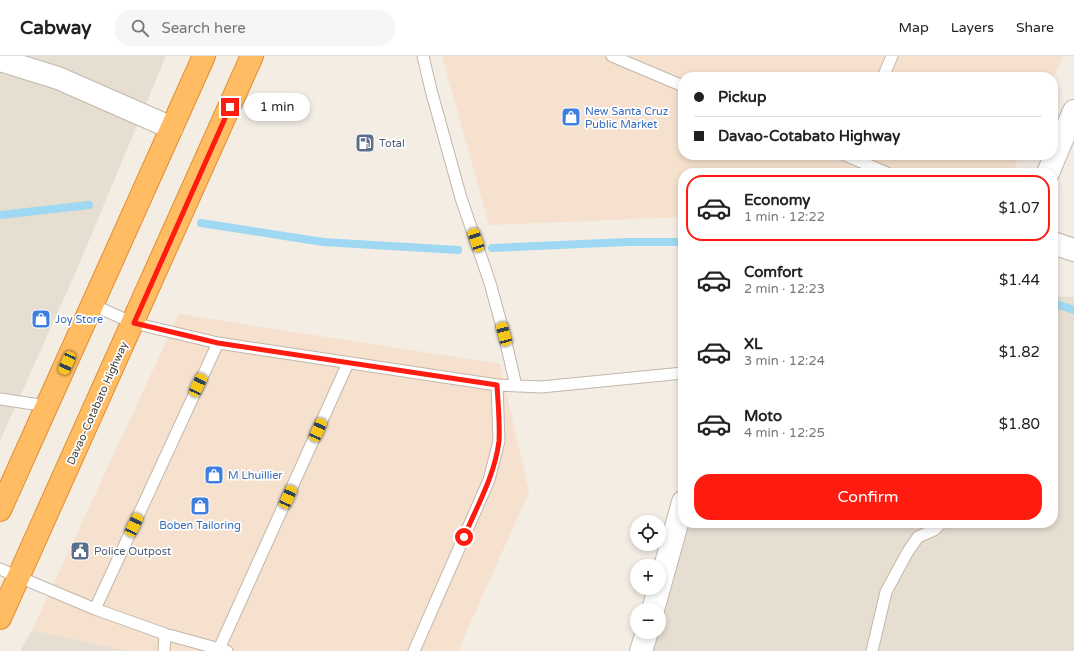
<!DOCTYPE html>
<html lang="en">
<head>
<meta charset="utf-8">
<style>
	:root { --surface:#fff; --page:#f6f6f6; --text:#222; --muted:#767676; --line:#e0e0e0; --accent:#ff1b0f }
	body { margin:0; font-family:"Varela Round",sans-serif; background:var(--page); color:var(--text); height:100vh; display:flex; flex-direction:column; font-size:15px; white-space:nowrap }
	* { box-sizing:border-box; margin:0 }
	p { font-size:13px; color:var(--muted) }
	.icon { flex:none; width:22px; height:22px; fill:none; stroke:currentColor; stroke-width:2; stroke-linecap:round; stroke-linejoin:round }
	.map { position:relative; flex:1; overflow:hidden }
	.side { position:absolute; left:678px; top:112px; width:380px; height:360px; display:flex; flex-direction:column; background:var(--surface); border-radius:16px; box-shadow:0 2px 6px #0003 }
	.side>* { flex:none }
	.guide { position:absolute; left:678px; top:16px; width:380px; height:88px; border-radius:16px; box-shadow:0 2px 6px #0003; display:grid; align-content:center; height:88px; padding:0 16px; background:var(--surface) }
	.buttons { position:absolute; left:630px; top:459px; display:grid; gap:8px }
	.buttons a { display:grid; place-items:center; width:36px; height:36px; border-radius:50%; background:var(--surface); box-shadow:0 2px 6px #0003; font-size:20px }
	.end { position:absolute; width:18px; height:18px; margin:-9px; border:5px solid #ff1b0f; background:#fff; box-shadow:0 0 0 2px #fff }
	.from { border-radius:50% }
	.bubble { position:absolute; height:28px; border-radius:14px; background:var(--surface); box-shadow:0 2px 6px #0003; font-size:13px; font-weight:600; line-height:28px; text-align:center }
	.car { position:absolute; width:12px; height:24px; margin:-12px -6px; border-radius:5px; box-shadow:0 0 3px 1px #0007; background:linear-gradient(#f5c518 24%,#345 0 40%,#f5c518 0 76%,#345 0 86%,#f5c518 0) }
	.guide b { display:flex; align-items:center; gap:14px; height:38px; font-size:15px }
	.guide b+b { border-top:1px solid var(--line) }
	.guide i { width:10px; height:10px; background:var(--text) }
	ul { padding:7px 0 0; list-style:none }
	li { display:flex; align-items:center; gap:12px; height:66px; margin:0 8px 6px; padding:0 8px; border:2px solid transparent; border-radius:16px }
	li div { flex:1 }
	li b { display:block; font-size:15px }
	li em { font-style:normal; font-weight:600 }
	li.on { border-color:var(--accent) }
	li>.icon { width:36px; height:36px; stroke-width:1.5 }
	.action { display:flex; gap:8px; margin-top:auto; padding:8px 16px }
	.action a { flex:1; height:46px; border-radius:16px; background:var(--accent); color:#fff; font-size:16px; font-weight:600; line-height:46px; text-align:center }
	header { display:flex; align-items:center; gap:24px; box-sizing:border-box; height:56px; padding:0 20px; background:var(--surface); border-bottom:1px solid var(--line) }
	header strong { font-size:19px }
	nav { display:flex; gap:22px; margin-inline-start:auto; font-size:14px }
	.search { width:280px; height:36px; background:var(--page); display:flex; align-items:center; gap:10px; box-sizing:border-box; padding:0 14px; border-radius:16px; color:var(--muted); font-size:15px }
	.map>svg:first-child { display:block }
	.residential { fill:#e7ded2 }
	.commercial { fill:#f6e1ce }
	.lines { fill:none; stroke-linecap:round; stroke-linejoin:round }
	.stream { stroke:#9ed8f2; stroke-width:8 }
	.lane-casing { stroke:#c1b7aa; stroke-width:13 }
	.street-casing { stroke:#c1b7aa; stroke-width:24 }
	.highway-casing { stroke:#e18e30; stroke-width:24 }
	.lane { stroke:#fff; stroke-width:11 }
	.street { stroke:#fff; stroke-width:22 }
	.highway { stroke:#ffbc63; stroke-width:22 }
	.route { stroke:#ff1b0f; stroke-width:5 }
	.labels { text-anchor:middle; stroke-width:3.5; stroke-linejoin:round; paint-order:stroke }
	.shop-label { font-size:11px; fill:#366cbe; stroke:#fff; text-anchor:start }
	.service-label { font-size:11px; fill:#4e5e75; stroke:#fff; text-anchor:start }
	.street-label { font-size:11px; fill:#453d34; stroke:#fff }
</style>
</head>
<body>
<header>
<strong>Cabway</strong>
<div class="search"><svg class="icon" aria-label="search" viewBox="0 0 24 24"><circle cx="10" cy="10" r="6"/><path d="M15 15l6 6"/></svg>Search here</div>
<nav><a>Map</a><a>Layers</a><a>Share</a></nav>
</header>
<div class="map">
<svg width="1074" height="595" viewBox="0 0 1074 595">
	<rect width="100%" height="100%" fill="#f3ede4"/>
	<path class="residential" d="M 0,0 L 166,0 L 78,211 L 0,385 Z
		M 1053,240 L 1074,241 L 1074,595 L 648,595 L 654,576 L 659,576 L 659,560 L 686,475 L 691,467 L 1053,467 Z
		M 32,574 L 128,595 L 20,595 Z"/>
	<path class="commercial" d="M 442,0 L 1063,0 L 1053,23 L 1053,21 L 683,21 L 683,99 L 1020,99 L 1012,117 L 683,117 L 683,161 L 489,169 Z
		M 179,258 L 500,308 L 529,436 L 458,595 L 128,595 L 32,574 Z"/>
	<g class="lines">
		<path class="stream" d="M 0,159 L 89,149
			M 201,167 L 323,186 L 458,194
			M 492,192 L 627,186 L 683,186
			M 1053,247 L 1074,254"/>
		<defs>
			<path id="lane" d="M 423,0 L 431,34 L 461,142 L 490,227 L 504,278 L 516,330
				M 612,0 L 683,30
				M 883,21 L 892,0
				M 845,99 L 887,117
				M 93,249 L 133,267 L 218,287 L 497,329 L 541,331 L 683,317
				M 0,343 L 47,350
				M 0,513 L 95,553 L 165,578 L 227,595
				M 95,553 L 218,287
				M 219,593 L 348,307
				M 164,595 L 165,578
				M 414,595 L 489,424 L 499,385 L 497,329
				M 872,595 L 886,536 L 907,497 L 918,481 L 934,474 L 941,467"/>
			<path id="street" d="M 0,4 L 58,22 L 172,72
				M 1048,117 L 1074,55
				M 1053,187 L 1074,194
				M 653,554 L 683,446
				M 641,595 L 647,576"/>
			<path id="highway" d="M 0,454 L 204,0
				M 0,562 L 252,0"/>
		</defs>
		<use href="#lane" class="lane-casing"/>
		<use href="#street" class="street-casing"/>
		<use href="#highway" class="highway-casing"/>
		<use href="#lane" class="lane"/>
		<use href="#street" class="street"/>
		<use href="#highway" class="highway"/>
	</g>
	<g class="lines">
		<path class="route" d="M 230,51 L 134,267 L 218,287 L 497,329 C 498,347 500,367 499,385 C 495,419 477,450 464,481"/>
	</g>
	<defs>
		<symbol id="shop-square" viewBox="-11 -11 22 22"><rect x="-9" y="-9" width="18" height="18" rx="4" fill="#3f7fe0" stroke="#fff"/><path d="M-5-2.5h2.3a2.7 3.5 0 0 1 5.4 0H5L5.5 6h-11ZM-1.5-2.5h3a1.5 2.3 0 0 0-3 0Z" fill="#fff"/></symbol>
		<symbol id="fuel-square" viewBox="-11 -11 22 22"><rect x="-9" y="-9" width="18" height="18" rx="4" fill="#5c6f8a" stroke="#fff"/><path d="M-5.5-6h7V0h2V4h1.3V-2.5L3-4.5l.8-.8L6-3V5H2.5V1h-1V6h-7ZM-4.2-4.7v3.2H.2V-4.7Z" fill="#fff"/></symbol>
		<symbol id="civic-square" viewBox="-11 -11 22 22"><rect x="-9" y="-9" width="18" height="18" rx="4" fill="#5c6f8a" stroke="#fff"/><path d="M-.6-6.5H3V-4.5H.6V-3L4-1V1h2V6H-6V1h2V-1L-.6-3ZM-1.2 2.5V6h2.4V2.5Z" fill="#fff"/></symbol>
	</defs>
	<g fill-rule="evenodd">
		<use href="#shop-square" x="560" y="50" width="22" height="22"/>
		<use href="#fuel-square" x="354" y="76" width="22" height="22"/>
		<use href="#shop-square" x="30" y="252" width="22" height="22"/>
		<use href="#shop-square" x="203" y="408" width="22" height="22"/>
		<use href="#shop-square" x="189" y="439" width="22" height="22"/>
		<use href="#civic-square" x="69" y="484" width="22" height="22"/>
	</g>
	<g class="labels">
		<g class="shop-label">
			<text x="585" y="59">New Santa Cruz<tspan x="585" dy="13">Public Market</tspan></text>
			<text x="55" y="267">Joy Store</text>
			<text x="228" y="423">M Lhuillier</text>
			<text x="200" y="473" text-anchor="middle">Boben Tailoring</text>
		</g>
		<g class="service-label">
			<text x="379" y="91">Total</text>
			<text x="94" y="499">Police Outpost</text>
		</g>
		<g class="street-label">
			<text transform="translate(97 347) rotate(-66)" y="4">Davao-Cotabato Highway</text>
		</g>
	</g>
</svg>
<div class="buttons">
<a><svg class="icon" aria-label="locate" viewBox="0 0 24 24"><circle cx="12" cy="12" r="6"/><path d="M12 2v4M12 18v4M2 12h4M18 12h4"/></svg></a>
<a>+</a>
<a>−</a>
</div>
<i class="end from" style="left:464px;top:481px"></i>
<i class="end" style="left:230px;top:51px"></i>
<div class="bubble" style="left:244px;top:37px;width:66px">1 min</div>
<i class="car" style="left:476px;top:184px;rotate:341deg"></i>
<i class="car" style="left:504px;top:278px;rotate:345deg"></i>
<i class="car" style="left:67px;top:307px;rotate:204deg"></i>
<i class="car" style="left:198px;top:329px;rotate:25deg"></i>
<i class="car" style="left:318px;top:374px;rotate:24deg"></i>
<i class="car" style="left:288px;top:441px;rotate:24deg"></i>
<i class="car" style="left:134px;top:469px;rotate:25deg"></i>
<div class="guide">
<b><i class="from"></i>Pickup</b>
<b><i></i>Davao-Cotabato Highway</b>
</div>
<section class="side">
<ul>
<li class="on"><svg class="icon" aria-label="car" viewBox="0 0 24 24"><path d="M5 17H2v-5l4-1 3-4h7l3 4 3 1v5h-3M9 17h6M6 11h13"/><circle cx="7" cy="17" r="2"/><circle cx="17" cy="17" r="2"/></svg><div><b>Economy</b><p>1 min · 12:22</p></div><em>$1.07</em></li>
<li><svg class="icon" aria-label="car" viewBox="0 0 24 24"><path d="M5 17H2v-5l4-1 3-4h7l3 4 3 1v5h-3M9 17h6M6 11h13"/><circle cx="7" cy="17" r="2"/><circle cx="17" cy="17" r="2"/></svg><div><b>Comfort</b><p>2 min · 12:23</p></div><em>$1.44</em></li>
<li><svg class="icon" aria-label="car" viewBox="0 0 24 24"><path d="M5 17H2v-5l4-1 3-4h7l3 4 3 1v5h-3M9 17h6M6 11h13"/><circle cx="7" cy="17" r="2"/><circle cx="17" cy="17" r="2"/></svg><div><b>XL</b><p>3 min · 12:24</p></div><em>$1.82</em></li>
<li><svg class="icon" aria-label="car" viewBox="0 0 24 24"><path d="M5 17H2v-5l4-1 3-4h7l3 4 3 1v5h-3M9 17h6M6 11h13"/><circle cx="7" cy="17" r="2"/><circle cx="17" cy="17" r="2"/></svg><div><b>Moto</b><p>4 min · 12:25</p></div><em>$1.80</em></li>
</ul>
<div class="action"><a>Confirm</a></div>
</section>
</div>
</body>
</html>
